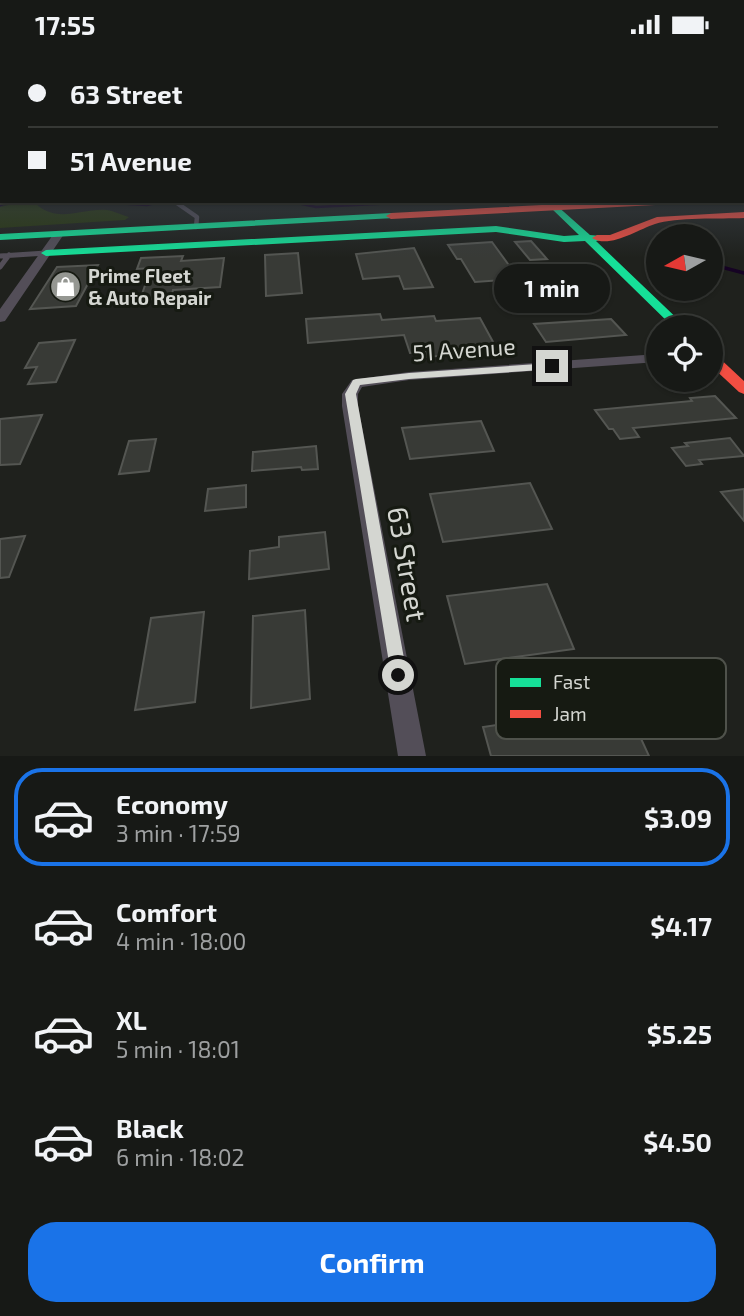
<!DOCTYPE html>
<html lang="en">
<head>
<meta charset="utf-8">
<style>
	:root { --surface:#171916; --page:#242623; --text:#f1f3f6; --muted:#9ea0a1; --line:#363835; --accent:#1a73e8 }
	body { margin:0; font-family:"Exo 2",sans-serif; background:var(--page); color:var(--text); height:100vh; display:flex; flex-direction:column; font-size:26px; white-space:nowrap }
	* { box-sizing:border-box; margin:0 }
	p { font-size:23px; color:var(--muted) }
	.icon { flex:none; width:38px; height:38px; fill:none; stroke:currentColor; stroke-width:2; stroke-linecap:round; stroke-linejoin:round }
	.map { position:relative; height:707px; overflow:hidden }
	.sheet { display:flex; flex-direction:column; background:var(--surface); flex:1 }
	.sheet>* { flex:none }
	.hud { position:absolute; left:0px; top:0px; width:746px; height:154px; box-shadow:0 2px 5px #0004,0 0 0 2px var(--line); display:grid; align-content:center; height:154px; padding:0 28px; background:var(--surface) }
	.needle { width:46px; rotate:262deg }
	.tools { position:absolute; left:646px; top:175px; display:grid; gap:14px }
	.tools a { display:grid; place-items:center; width:77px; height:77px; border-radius:50%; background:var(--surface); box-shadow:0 2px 5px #0004,0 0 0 2px var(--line); font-size:35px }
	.end { position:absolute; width:32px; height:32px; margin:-16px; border:9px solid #d4d6d1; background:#111; box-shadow:0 0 0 4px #111 }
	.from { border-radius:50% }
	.bubble { position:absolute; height:49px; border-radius:24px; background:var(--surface); box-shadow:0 2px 5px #0004,0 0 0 2px var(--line); font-size:23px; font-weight:700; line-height:49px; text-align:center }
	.hud b { display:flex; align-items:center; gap:24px; height:66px; font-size:26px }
	.hud b+b { border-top:2px solid var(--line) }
	.hud i { width:18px; height:18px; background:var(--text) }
	ul { padding:12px 0 0; list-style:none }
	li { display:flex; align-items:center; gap:21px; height:98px; margin:0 14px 10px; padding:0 14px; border:4px solid transparent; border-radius:28px }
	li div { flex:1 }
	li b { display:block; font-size:26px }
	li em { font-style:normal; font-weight:700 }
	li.current { border-color:var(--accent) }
	li>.icon { width:63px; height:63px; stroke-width:1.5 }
	.action { display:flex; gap:14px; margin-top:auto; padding:14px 28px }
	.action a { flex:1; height:80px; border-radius:28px; background:var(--accent); color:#fff; font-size:28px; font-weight:700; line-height:80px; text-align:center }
	.status { display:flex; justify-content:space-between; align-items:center; height:49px; padding:0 35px; background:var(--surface); direction:ltr }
	.status svg { height:19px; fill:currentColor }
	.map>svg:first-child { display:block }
	.green { fill:#283710 }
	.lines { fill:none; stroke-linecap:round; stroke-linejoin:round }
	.stream-far1 { stroke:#160324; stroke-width:2.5 }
	.stream { stroke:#160324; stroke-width:3.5 }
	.building { fill:#383a36; stroke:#545652; stroke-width:2 }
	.lane-far1 { stroke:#534e58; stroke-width:4.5 }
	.lane { stroke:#534e58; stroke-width:5 }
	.street { fill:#534e58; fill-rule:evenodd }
	.fast { fill:#16e098; fill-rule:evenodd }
	.jam { fill:#f24e42; fill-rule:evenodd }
	.route { fill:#d4d6d1 }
	.labels { text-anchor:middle; stroke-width:6; stroke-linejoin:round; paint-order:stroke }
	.far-poi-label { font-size:19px; font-weight:bold; fill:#d4d6d1; stroke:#161a12; text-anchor:start }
	.street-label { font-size:23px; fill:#d4d6d1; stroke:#161a12 }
	.near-street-label { font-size:28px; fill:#d4d6d1; stroke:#161a12 }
	.key { fill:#161a12; stroke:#4f524b; stroke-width:2 }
	.key-label { font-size:19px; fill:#d4d6d1 }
</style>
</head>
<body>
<div class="status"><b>17:55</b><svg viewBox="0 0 49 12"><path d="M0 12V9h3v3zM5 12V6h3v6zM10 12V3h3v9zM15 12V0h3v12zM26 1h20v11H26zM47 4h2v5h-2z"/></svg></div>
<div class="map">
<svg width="744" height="707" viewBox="0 0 744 707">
	<rect width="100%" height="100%" fill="#1f211d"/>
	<path class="green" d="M 13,155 L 36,155 C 59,175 80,159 107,161 C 114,162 122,166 129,168 L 125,171 L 0,179 L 0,158 Z"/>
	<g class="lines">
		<path class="stream-far1" d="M 81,152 L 147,156 L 163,152
			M 288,152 L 316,158 L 435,152
			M 0,156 L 11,152"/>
		<path class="stream" d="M 710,215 L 744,224"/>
	</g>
	<path class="building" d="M 531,192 L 547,210 L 530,211 L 515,193 Z
		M 492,193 L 519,230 L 475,233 L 461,210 L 457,210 L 448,196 Z
		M 414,199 L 433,238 L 404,240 L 399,227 L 363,230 L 356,205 Z
		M 298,204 L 302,244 L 266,247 L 265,206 Z
		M 183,207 L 181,212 L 224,209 L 220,238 L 173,241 L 171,249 L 140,251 L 151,219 L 137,220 L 141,209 Z
		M 98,216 L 76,257 L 30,260 L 57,218 Z
		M 380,265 L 382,271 L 434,267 L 436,272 L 480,269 L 498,302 L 427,308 L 425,303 L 410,304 L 404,286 L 308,294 L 306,270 Z
		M 611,270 L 626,286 L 546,293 L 534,275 Z
		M 75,291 L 56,333 L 28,335 L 37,318 L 25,319 L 39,294 Z
		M 715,347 L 736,369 L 633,379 L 639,388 L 620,390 L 613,380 L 609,380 L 595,361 L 692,352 L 690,349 Z
		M 42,366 L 20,415 L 0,416 L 0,370 Z
		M 481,372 L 494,402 L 410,410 L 402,379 Z
		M 730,389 L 744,407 L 699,411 L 702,415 L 686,417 L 672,399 L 688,397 L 685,394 Z
		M 156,390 L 149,422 L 119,425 L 129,392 Z
		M 316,397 L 318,420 L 302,421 L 301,418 L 252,422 L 253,403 Z
		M 530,434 L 552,480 L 443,493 L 430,445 Z
		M 246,436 L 246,458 L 205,462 L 208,440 Z
		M 744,440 L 744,472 L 721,443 Z
		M 325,483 L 329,520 L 249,530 L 250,502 L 279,498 L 279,488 Z
		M 25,487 L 9,528 L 0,529 L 0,490 Z
		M 547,535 L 574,600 L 465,615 L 447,547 Z
		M 305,561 L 310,650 L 251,659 L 253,567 Z
		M 204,563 L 195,653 L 135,661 L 151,569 Z
		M 626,657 L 649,707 L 491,707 L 483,678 Z"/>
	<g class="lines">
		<path class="lane-far1" d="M 174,152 L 197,168 L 196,178"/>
		<path class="lane" d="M 0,207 L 46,204
			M 0,218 L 9,206"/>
		<path class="street" d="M 55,183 L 64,185 L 5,272 L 0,273 L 0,260 Z
			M 658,305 L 658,313 L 409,331 L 362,338 L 358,345 L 358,357 L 426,707 L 398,707 L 342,357 L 342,345 L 352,331 L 409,323 Z"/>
		<path class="fast" d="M 555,155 L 590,186 L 601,187 L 601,191 L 596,192 L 686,278 L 673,278 L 585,192 L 564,193 L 496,183 L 46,207 L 41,204 L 46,201 L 496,177 L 564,187 L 579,186 L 552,160 L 550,158 Z
			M 391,164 L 394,165 L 394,169 L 0,191 L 0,185 Z"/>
		<path class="jam" d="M 618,152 L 678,152 L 674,155 L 391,170 L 386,167 L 391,164 Z
			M 744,163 L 744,169 C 720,170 676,168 655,175 C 637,181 609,200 592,189 L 597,186 L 610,186 L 657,168 Z
			M 710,304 L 715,305 L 744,332 L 744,345 L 739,343 L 710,316 Z"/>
	</g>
	<linearGradient id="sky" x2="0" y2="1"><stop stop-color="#111210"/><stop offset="0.53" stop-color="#3c434c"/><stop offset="1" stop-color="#3c434c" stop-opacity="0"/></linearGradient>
	<rect width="744" height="209" fill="url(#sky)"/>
	<path class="route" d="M 552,314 L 556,315 L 556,320 L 409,330 L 360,336 L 356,345 L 407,626 L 404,632 L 398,635 L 392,632 L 345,345 L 353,331 L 356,330 L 409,324 Z"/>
	<defs>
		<symbol id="shop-disc" viewBox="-11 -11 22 22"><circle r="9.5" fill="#959792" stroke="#161a12"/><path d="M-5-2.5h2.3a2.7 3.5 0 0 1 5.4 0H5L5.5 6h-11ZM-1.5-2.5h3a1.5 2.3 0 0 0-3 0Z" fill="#fff"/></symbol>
	</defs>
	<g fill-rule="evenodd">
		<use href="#shop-disc" x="48" y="220" width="35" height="35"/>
	</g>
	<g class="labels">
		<g class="far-poi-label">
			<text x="88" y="234">Prime Fleet<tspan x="88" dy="22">&amp; Auto Repair</tspan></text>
		</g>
		<g class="street-label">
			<text transform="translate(464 301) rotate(-4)" y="8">51 Avenue</text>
		</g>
		<g class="near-street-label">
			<text transform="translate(407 515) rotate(80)" y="10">63 Street</text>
		</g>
	</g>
	<rect x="496" y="609" width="230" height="81" rx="10" class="key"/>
	<rect x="510" y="629" width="31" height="9" fill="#16e098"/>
	<rect x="510" y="661" width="31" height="8" fill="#f24e42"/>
	<g class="key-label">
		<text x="553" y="640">Fast</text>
		<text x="553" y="672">Jam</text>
	</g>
</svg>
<div class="tools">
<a><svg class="needle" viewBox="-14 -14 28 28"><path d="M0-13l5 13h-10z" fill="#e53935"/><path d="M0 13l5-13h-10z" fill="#9ea0a1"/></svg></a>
<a><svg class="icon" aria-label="locate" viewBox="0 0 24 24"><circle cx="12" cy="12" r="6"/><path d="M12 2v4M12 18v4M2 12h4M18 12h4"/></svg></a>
</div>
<i class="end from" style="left:398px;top:626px"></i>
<i class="end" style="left:552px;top:317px"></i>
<div class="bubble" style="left:494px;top:215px;width:116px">1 min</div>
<div class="hud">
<b><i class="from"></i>63 Street</b>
<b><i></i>51 Avenue</b>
</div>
</div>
<section class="sheet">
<ul>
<li class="current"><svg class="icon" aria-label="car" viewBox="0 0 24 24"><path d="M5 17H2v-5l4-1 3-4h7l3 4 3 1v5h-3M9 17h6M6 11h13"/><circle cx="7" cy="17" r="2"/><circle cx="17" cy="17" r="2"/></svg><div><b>Economy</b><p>3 min · 17:59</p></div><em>$3.09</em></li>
<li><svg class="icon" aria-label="car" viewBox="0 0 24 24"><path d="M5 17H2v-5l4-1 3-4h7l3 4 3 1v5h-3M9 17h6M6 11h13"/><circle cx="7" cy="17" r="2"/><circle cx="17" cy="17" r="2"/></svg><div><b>Comfort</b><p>4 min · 18:00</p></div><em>$4.17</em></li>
<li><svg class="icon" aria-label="car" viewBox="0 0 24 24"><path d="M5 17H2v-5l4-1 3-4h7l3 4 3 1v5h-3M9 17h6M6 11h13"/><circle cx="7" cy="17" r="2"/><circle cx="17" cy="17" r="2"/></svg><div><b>XL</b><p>5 min · 18:01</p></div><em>$5.25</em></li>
<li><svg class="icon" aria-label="car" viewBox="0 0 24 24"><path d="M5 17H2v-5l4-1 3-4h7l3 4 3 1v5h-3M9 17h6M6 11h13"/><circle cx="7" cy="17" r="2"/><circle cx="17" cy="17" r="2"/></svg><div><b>Black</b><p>6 min · 18:02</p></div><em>$4.50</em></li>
</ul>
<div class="action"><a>Confirm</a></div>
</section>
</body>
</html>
